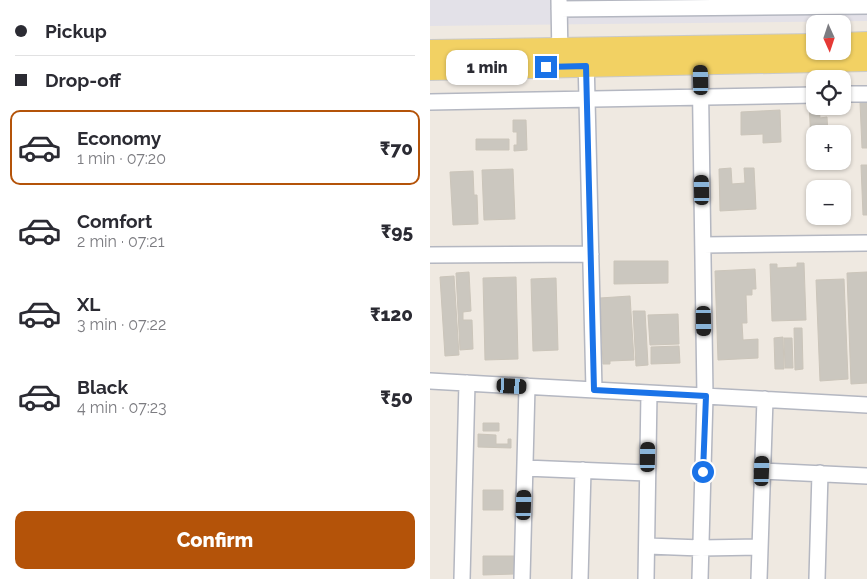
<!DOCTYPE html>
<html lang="en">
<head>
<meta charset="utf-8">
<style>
	:root { --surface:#fff; --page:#f7f7f7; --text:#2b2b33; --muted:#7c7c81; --line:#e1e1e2; --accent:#b45309 }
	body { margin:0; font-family:Raleway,sans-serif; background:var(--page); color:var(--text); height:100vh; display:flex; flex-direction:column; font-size:19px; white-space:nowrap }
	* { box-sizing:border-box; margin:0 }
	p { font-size:16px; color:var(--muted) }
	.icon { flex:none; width:28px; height:28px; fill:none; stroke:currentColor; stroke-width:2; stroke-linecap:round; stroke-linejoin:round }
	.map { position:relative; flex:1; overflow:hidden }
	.drawer { display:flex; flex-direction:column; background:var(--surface); width:430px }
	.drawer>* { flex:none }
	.banner { display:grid; align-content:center; height:110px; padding:0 15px; background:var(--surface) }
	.needle { width:32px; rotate:177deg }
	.tools { position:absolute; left:376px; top:15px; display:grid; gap:10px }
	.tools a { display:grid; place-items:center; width:45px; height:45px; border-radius:10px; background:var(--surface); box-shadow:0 1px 4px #0004; font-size:25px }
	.end { position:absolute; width:22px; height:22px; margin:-11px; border:6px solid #1a73e8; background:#fff; box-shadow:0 0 0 2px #fff }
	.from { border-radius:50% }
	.bubble { position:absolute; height:35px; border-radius:10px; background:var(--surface); box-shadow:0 1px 4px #0004; font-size:16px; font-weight:800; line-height:35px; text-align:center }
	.car { position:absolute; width:15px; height:30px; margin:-15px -8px; border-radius:6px; box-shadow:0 0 4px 1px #0007; background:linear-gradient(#222 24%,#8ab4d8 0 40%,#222 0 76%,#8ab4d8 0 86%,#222 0) }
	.banner b { display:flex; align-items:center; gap:18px; height:48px; font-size:19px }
	.banner b+b { border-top:1px solid var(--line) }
	.banner i { width:12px; height:12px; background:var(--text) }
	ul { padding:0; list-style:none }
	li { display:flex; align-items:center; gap:15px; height:75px; margin:0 10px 8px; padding:0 5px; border:2px solid transparent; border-radius:10px }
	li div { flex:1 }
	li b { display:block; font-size:19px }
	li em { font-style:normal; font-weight:800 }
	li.selected { border-color:var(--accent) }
	li>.icon { width:45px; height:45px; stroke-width:1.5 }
	.action { display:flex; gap:10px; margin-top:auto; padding:10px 15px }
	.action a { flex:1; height:58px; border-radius:10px; background:var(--accent); color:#fff; font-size:20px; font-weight:800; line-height:58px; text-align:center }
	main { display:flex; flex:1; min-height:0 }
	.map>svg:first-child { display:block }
	.industrial { fill:#e3e1e8 }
	.building { fill:#cbc7bf; stroke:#cbc5ba }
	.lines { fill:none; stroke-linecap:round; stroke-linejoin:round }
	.minor-casing { stroke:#b4b7c1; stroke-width:18 }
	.major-casing { stroke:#c9c9c9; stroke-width:22 }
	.minor { stroke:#fff; stroke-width:15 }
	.major { stroke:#f2d163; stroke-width:20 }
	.route { stroke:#1a73e8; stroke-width:6 }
</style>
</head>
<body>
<main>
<section class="drawer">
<div class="banner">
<b><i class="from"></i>Pickup</b>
<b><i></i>Drop-off</b>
</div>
<ul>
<li class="selected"><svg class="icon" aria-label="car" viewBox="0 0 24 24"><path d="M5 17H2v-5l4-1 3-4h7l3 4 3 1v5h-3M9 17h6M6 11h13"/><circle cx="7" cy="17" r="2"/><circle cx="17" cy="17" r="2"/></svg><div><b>Economy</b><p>1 min · 07:20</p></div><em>₹70</em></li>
<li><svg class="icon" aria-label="car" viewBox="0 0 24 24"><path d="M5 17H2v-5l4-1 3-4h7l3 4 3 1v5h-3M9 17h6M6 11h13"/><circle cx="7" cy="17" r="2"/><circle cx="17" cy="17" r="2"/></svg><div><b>Comfort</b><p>2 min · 07:21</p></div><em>₹95</em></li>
<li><svg class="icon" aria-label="car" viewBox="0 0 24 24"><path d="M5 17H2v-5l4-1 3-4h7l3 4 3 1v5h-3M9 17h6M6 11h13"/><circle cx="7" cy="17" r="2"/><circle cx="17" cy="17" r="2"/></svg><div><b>XL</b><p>3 min · 07:22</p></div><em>₹120</em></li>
<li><svg class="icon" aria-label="car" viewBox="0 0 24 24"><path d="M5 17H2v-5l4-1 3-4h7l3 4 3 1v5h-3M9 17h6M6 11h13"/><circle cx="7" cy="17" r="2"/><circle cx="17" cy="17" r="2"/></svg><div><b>Black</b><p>4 min · 07:23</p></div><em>₹50</em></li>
</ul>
<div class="action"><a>Confirm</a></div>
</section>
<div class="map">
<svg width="437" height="579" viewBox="0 0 437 579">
	<rect width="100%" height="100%" fill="#efe9e1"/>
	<path class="industrial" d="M 0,0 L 437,0 L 437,21 L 0,26 Z"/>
	<path class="building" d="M 379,101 L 385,101 L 385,106 L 389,106 L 390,118 L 397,117 L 398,134 L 385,134 L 385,144 L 381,144 Z
		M 430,102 L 437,102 L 437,148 L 432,148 Z
		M 350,110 L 351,142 L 333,143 L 333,134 L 311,135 L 311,112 Z
		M 83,120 L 96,120 L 97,150 L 84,151 L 84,145 L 87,145 L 87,132 L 83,132 Z
		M 46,139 L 79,139 L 79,150 L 46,150 Z
		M 431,165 L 437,165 L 437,215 L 433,215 Z
		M 301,168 L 302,184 L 315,183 L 314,168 L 324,168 L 326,209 L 290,211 L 289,169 Z
		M 83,169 L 85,219 L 54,220 L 52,170 Z
		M 43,171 L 44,195 L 47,195 L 48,224 L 23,225 L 20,172 Z
		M 184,261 L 238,261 L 238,283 L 184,284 Z
		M 367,263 L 374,263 L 376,320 L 342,321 L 340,264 L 347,264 L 347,268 L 367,267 Z
		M 325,269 L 326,289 L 322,289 L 322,295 L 316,295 L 317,323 L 312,323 L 313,340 L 328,339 L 328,358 L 288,360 L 285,271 Z
		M 39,272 L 41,311 L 33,312 L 33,320 L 42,320 L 43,349 L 30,350 L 26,273 Z
		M 437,272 L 437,383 L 421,384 L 417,273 Z
		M 24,276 L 29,355 L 15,356 L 10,277 Z
		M 86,277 L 88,359 L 55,360 L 53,278 Z
		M 126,278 L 128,350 L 103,351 L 101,279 Z
		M 414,279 L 418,379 L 390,381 L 386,280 Z
		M 200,296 L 204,360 L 180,361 L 180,364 L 173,364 L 170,298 Z
		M 203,311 L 215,311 L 218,365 L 206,366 Z
		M 248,314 L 249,344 L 220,345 L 218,315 Z
		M 364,328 L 372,328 L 373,369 L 365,370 Z
		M 353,337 L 354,369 L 345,369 L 344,338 Z
		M 354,338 L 362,338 L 363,368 L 355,368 Z
		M 249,346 L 250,363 L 221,364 L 221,347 Z
		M 53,423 L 69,423 L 69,431 L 53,431 Z
		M 48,434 L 66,435 L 66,444 L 78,444 L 78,439 L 81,439 L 81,448 L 48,447 Z
		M 53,490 L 73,490 L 73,510 L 53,510 Z
		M 53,556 L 84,556 L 84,574 L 53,575 Z"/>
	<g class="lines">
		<defs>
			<path id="minor" d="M 129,0 L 130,58
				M 129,9 L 437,6
				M 156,58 L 164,390
				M 412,94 L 437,94
				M 0,102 L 385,95
				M 273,245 L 437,243
				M 0,255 L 161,254
				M 0,381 L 437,405
				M 95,468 L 217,473
				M 332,471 L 437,476
				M 218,546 L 271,548 L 330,547
				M 32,579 L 37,383
				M 92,579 L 97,386
				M 150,579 L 153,470
				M 216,579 L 219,393
				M 270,579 L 275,396 L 270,55
				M 329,579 L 335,399
				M 387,579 L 390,473"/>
			<path id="major" d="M 412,43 L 437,42
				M 0,50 L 385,44
				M 0,70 L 437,61"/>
		</defs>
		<use href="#minor" class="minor-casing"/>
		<use href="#major" class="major-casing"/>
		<use href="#minor" class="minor"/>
		<use href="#major" class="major"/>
	</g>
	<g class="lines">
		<path class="route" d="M 116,67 L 156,66 L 164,390 L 276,396 L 273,472"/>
	</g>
</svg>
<div class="tools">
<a><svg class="needle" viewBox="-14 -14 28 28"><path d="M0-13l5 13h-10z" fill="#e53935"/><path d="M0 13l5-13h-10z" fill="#7c7c81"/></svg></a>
<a><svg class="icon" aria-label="locate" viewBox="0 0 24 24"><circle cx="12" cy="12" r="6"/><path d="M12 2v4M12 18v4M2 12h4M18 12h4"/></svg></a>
<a>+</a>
<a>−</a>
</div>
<i class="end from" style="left:273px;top:472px"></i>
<i class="end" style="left:116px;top:67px"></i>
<div class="bubble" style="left:16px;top:50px;width:82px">1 min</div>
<i class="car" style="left:271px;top:80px;rotate:359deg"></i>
<i class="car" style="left:272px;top:190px;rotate:359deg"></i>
<i class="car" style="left:274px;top:321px;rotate:179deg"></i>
<i class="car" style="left:82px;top:386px;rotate:93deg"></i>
<i class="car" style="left:218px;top:457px;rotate:1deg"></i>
<i class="car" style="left:332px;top:471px;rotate:2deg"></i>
<i class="car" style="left:94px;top:505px;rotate:2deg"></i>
</div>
</main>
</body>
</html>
